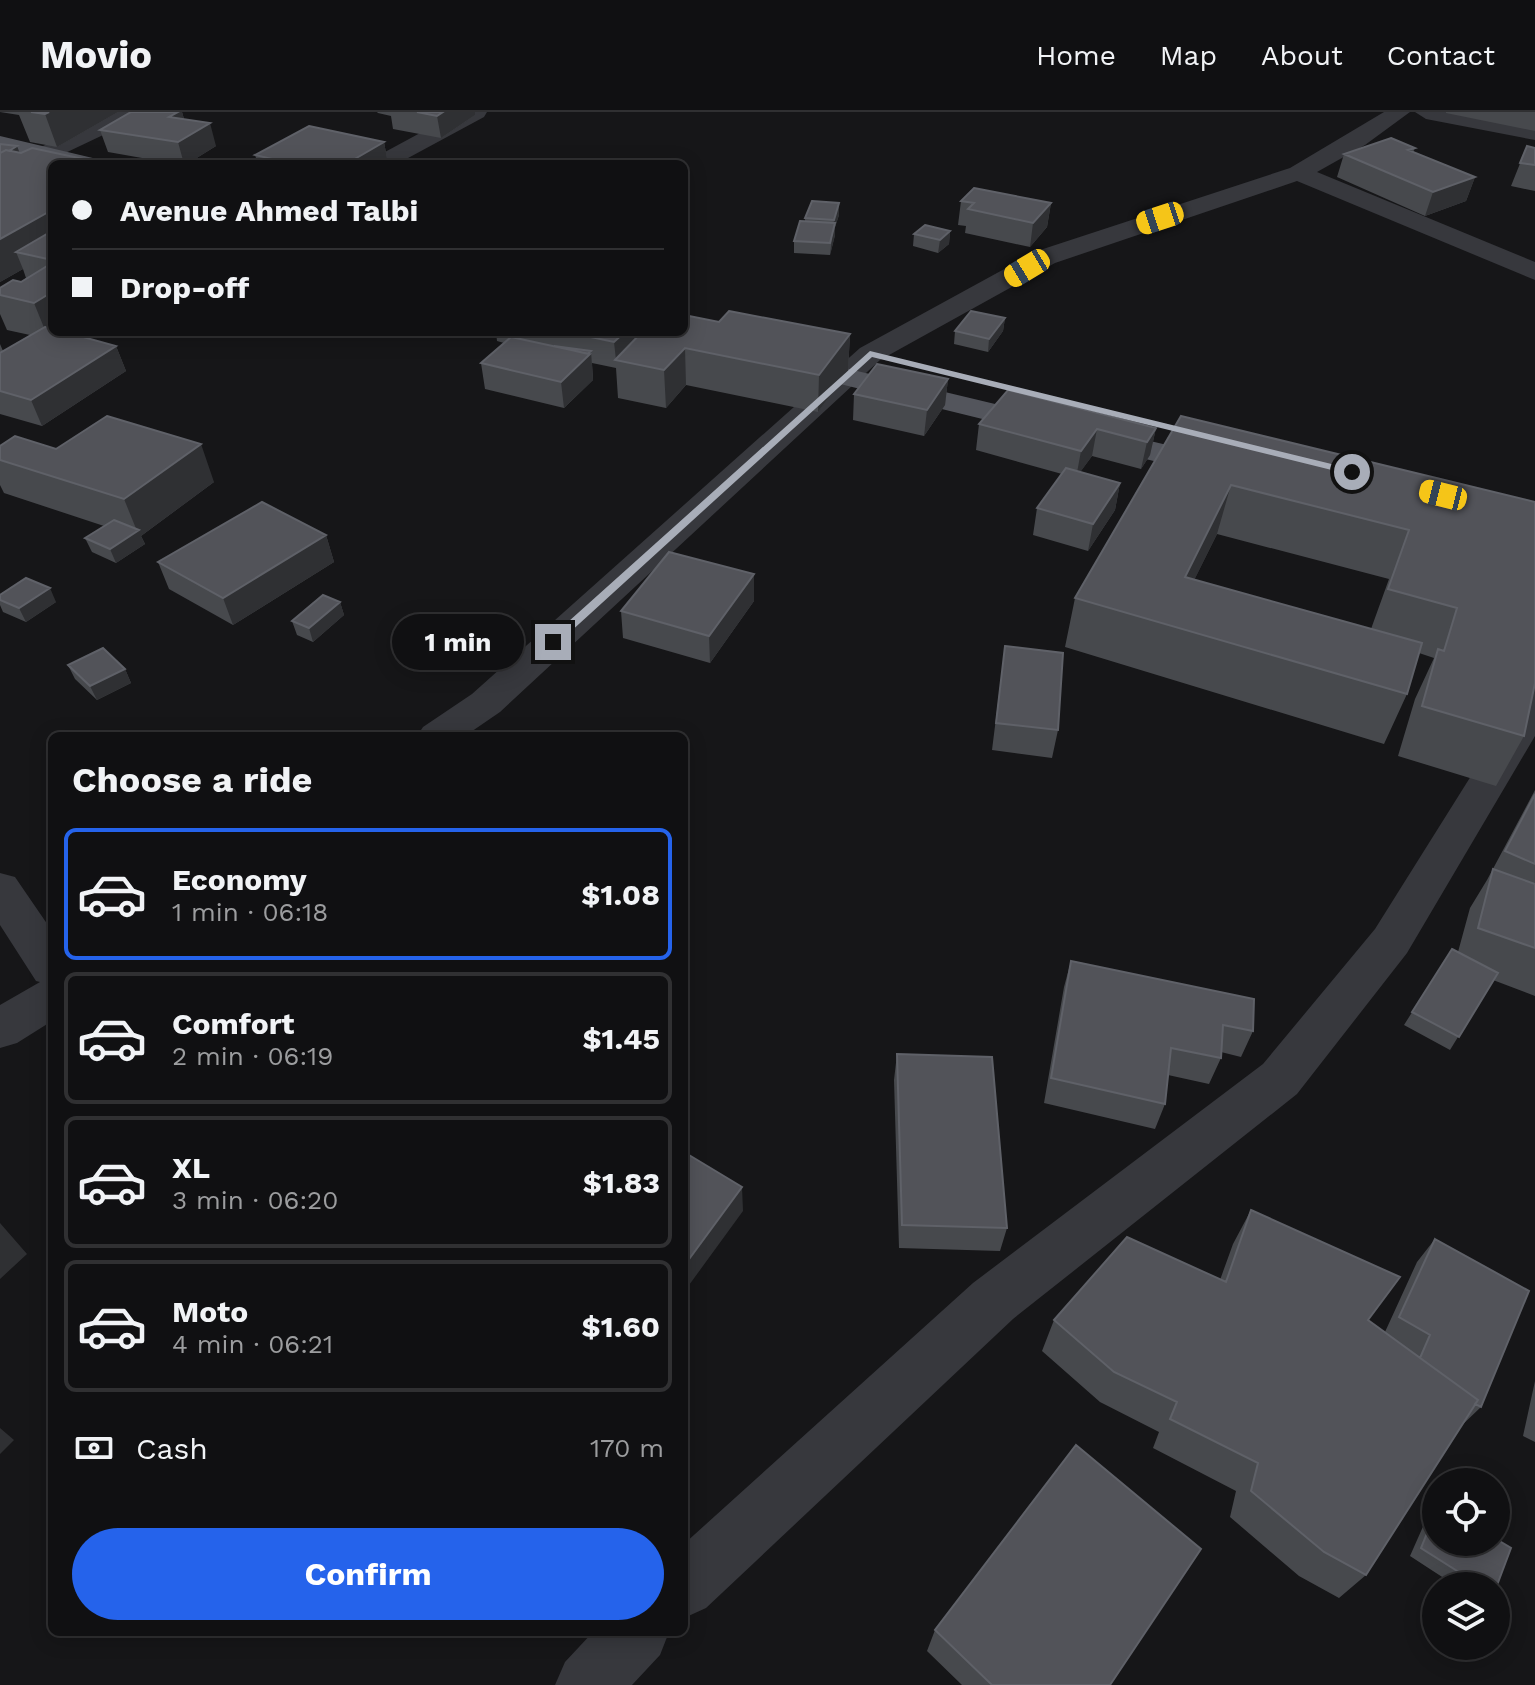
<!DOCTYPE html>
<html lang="en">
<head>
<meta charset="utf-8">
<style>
	:root { --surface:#101012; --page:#19191b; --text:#f1f3f6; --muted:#9c9d9f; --line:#303032; --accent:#2563eb }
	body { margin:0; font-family:"Work Sans",sans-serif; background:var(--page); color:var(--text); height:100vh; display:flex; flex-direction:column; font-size:30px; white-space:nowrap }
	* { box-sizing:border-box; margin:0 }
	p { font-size:26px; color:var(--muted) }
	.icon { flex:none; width:44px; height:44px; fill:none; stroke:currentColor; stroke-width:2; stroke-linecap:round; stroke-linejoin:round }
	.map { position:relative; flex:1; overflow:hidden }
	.details { position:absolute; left:48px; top:620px; width:640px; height:904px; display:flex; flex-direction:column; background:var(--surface); border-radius:12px; box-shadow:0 4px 20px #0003,0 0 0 2px var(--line) }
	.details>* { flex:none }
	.banner { position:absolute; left:48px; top:48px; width:640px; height:176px; border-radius:12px; box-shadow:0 4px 20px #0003,0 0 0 2px var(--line); display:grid; align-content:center; height:176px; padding:0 24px; background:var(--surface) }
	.buttons { position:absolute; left:1422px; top:1356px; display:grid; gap:16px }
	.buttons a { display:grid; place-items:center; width:88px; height:88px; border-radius:50%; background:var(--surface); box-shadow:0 4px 20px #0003,0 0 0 2px var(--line); font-size:40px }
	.end { position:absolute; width:36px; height:36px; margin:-18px; border:10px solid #a8adb8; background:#111; box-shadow:0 0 0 4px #111 }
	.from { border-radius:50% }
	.bubble { position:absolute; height:56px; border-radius:28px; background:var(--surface); box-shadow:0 4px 20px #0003,0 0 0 2px var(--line); font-size:26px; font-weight:700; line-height:56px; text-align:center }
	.car { position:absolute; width:24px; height:48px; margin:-24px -12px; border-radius:10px; box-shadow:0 0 6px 2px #0007; background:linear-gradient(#f5c518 24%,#345 0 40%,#f5c518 0 76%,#345 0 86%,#f5c518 0) }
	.banner b { display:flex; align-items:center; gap:28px; height:76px; font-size:30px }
	.banner b+b { border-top:2px solid var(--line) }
	.banner i { width:20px; height:20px; background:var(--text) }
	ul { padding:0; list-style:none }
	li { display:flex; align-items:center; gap:24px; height:132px; margin:0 16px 12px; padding:0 8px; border:4px solid var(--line); border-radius:12px }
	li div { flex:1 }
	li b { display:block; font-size:30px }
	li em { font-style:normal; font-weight:700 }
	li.on { border-color:var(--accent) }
	li>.icon { width:72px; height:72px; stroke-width:1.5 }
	h2 { padding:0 24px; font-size:36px; line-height:96px }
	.pay { display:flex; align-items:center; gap:20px; height:88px; padding:0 24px; font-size:30px }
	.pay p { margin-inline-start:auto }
	.primary-button { display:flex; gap:16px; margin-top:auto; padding:16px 24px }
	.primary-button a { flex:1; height:92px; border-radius:48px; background:var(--accent); color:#fff; font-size:32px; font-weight:700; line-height:92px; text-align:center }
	header { display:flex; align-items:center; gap:48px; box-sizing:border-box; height:112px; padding:0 40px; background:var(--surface); border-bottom:2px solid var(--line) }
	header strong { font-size:38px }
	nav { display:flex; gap:44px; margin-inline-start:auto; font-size:28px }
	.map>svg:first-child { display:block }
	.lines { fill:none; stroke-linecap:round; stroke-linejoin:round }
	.minor { fill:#37383d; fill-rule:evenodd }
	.major { fill:#53555c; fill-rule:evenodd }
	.wall { fill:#47494d; fill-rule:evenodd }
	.shaded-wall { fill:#2f3033 }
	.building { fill:#525359; stroke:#5f6168; stroke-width:2 }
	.route { fill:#a8adb8 }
</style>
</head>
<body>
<header>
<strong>Movio</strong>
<nav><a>Home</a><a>Map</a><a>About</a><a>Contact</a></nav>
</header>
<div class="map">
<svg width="1535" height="1573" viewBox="0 0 1535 1573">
	<rect width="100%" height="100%" fill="#161618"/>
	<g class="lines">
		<path class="minor" d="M 115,0 L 144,0 L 141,5 L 21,62 L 5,62 L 1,57 L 5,52 Z
			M 459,0 L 487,0 L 484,5 L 397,52 L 368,52 L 372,47 Z
			M 1384,0 L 1410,0 L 1365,33 L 1317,60 L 1535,150 L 1535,168 L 1297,69 L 1055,151 L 880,248 L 500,600 L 465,624 L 417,624 L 423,615 L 472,582 L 860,236 L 1037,139 L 1290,56 Z
			M 1415,0 L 1461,0 L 1535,14 L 1535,28 L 1426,7 Z
			M 1535,567 L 1535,624 L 1407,841 L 1297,982 L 1013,1207 L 706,1496 L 684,1506 L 684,1432 L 973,1171 L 1263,952 L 1375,817 L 1508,605 L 1521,571 Z
			M 0,761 L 15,765 L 52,819 L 52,909 L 17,931 L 0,936 L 0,893 L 40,870 L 36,869 L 0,813 Z
			M 593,1520 L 669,1520 L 660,1543 L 632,1573 L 555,1573 L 565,1550 Z"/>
		<path class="major" d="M 0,24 L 97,47 L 101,52 L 59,52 L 0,38 Z
			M 684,213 L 853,258 L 1230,348 L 1235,355 L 1230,362 L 1219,365 L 836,271 L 668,226 L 664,220 L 684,220 Z"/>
	</g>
	<path class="wall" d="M 0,0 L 118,0 L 57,35 L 30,30 L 19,3 Z
		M 131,0 L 182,0 L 184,7 L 216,34 L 187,52 L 176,52 L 108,40 L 100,18 Z
		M 377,0 L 475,0 L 475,3 L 441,26 L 393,17 L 391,4 L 378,1 Z
		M 1446,0 L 1535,0 L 1535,19 L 1446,1 Z
		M 384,30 L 388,52 L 258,52 L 255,43 Z
		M 1527,34 L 1535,36 L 1535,79 L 1511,74 Z
		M 1415,36 L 1413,40 L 1475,65 L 1466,89 L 1425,104 L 1337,65 L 1344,42 Z
		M 19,41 L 52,52 L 52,220 L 116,234 L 126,259 L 42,314 L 0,302 L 0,232 L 3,239 L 30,223 L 7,218 L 0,202 L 0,176 L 21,170 L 26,166 L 23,157 L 0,170 Z
		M 961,89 L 1051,91 L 1047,115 L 1030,135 L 965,121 L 966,114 L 958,113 Z
		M 839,91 L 839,103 L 835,115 L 835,123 L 830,143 L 794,141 L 794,129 L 805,109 L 805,106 Z
		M 950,119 L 949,132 L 938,141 L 913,134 L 914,122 Z
		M 1005,206 L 1003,219 L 988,240 L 954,232 L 955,219 Z
		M 719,210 L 850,222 L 848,259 L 818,300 L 686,273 L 666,296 L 618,286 L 616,256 L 592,251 L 593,268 L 564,296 L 485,277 L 481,251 L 504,231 L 497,229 L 496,220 L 684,220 Z
		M 948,267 L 945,293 L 924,324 L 853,308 L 854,282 Z
		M 1181,304 L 1535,390 L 1524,624 L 1496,674 L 1398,644 L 1415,587 L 1434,546 L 1419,541 L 1407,582 L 1384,632 L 1065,535 L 1075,486 ZM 1217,422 L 1389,467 L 1371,517 L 1194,468 Z
		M 979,312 L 1156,316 L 1150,343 L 1141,357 L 1092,344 L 1080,360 L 1120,371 L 1115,398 L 1088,439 L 1033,423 L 1037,396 L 1062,362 L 976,338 Z
		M 0,334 L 56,337 L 214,370 L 141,424 L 145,432 L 116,451 L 92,440 L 85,426 L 104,414 L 4,381 L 0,373 Z
		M 326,423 L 334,450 L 233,513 L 169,477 L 158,450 Z
		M 0,483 L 56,490 L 26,510 L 3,500 L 0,493 Z
		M 754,489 L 710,551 L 623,526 L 621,499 Z
		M 340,490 L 344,503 L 313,530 L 297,523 L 292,509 Z
		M 1005,534 L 1058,618 L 1052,646 L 992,638 Z
		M 68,553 L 125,557 L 131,571 L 97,588 L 75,567 Z
		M 1535,678 L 1535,884 L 1493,868 L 1450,938 L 1404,913 L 1452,837 L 1458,840 L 1470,796 L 1487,768 Z
		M 1071,849 L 1253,919 L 1241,945 L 1221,940 L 1221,946 L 1209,972 L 1168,963 L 1165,992 L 1155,1017 L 1044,991 L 1064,875 Z
		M 897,942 L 1007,1116 L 1000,1139 L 899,1136 L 894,968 Z
		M 1251,1098 L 1368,1208 L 1385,1220 L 1417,1150 L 1435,1127 L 1481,1295 L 1460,1315 L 1366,1463 L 1339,1486 L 1299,1464 L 1230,1405 L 1236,1379 L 1153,1336 L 1159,1320 L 1100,1290 L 1042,1239 L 1054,1208 L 1220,1168 L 1233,1132 Z
		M 1535,1269 L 1535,1330 L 1523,1324 Z
		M 1436,1394 L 1436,1430 L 1496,1474 L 1456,1474 L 1410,1444 L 1429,1401 Z
		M 935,1518 L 1110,1573 L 962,1573 L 927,1539 Z"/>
	<path class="shaded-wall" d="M 49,0 L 118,0 L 57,35 L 45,2 Z
		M 178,0 L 182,0 L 188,20 L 169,5 Z
		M 443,0 L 475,0 L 475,3 L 441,26 L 437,4 Z
		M 210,11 L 216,34 L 187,52 L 184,52 L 178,30 Z
		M 384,30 L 388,52 L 346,52 Z
		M 17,34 L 26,57 L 0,44 Z
		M 1475,65 L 1466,89 L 1425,104 L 1433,80 Z
		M 839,91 L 839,103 L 835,115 L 835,123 L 830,143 L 834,108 Z
		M 1051,91 L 1047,115 L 1030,135 L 1033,111 Z
		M 52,98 L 52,140 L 16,140 L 23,157 L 0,170 L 0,127 Z
		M 950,119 L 949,132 L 938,141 L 940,128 Z
		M 52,180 L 52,220 L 49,228 L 34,191 Z
		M 1005,206 L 1003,219 L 988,240 L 989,227 Z
		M 625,220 L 653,220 L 616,248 L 614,230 Z
		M 850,222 L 848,259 L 818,300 L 819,263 Z
		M 116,234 L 126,259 L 42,314 L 31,288 Z
		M 685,236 L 686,273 L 666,296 L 664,258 Z
		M 591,239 L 593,268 L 564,296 L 561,270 Z
		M 948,267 L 945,293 L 924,324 L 927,298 Z
		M 1156,316 L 1150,343 L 1141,357 L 1147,330 Z
		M 1097,317 L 1092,344 L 1076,366 L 1081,339 Z
		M 201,332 L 214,370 L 141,424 L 145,432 L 116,451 L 110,437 L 137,419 L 124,387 Z
		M 1120,371 L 1115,398 L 1088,439 L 1093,412 Z
		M 1231,373 L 1217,422 L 1171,515 L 1185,465 Z
		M 326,423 L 334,450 L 233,513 L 223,486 Z
		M 754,462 L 754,489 L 710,551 L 709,524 Z
		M 50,476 L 56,490 L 26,510 L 19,496 Z
		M 340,490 L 344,503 L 313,530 L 309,516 Z
		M 125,557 L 131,571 L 97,588 L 90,574 Z
		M 742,1075 L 743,1099 L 684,1180 L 684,1154 Z
		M 0,1111 L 27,1142 L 0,1167 Z
		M 0,1316 L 14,1328 L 0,1342 Z"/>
	<path class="building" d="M 31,0 L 49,0 L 45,2 Z
		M 131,0 L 178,0 L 169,5 L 210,11 L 178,30 L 100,18 Z
		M 417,0 L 443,0 L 437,4 Z
		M 309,14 L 384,30 L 346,52 L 293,52 L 255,43 Z
		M 1391,26 L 1415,36 L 1408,38 L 1475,65 L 1433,80 L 1344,42 Z
		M 0,32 L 17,34 L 9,39 L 6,38 L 0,41 Z
		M 1527,34 L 1535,36 L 1535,53 L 1520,51 Z
		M 32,36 L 107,52 L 52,52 L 52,98 L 0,127 L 0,41 L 6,38 L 21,41 Z
		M 974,76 L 1051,91 L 1033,111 L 968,97 L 974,91 L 961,89 Z
		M 812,89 L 839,91 L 834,108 L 805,106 Z
		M 800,109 L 835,111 L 830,131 L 794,129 Z
		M 925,113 L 950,119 L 940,128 L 914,122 Z
		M 52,119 L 52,148 L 16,140 Z
		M 52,151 L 52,180 L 34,191 L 0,183 L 0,176 L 13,168 L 21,170 Z
		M 729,199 L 850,222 L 819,263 L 685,236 L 664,258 L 615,248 L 642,220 L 684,220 L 684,203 L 719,210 Z
		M 971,199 L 1005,206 L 989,227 L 955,219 Z
		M 45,215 L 52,216 L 52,220 L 65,220 L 116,234 L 31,288 L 0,279 L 0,241 Z
		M 567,220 L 625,220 L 614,230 Z
		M 511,225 L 590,242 L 561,270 L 481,251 Z
		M 554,234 L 591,239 L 588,242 Z
		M 877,252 L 948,267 L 927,298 L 854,282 Z
		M 1008,278 L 1156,316 L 1147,330 L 1097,317 L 1081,339 L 979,312 Z
		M 107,304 L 201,332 L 124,387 L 0,348 L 0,334 L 15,324 L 56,337 Z
		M 1181,304 L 1535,390 L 1535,571 L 1524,624 L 1422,594 L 1438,537 L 1444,539 L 1457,496 L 1388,477 L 1409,418 L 1231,373 L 1185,465 L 1422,531 L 1407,582 L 1075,486 Z
		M 1066,356 L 1120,371 L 1093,412 L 1037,396 Z
		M 262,390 L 326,423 L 223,486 L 158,450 Z
		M 114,408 L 139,418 L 110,437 L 85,426 Z
		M 669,440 L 754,462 L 709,524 L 621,499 Z
		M 26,466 L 50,476 L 19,496 L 0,488 L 0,483 Z
		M 323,483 L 340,490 L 309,516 L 292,509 Z
		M 1005,534 L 1063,541 L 1058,618 L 996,611 Z
		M 103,536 L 125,557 L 90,574 L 68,553 Z
		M 1535,682 L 1535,752 L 1505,739 Z
		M 1493,757 L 1535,772 L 1535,836 L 1478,816 Z
		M 1452,837 L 1498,861 L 1459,925 L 1412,900 Z
		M 1071,849 L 1254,887 L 1253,919 L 1223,913 L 1221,946 L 1171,936 L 1165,992 L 1051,966 Z
		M 897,942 L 992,945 L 1007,1116 L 902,1113 Z
		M 684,1040 L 742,1075 L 684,1154 Z
		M 1251,1098 L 1400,1165 L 1368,1208 L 1478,1288 L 1366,1463 L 1324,1440 L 1251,1379 L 1258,1351 L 1170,1307 L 1177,1290 L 1114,1260 L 1054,1208 L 1127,1125 L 1226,1170 Z
		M 1435,1127 L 1529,1179 L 1481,1295 L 1475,1292 L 1478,1288 L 1420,1246 L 1430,1223 L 1399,1205 Z
		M 1076,1333 L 1201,1437 L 1110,1573 L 992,1573 L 935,1518 Z
		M 1436,1399 L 1436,1430 L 1496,1430 L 1496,1427 L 1511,1436 L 1496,1476 L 1496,1474 L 1481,1474 L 1421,1436 Z"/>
	<path class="route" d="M 870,239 L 1352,357 L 1357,360 L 1352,363 L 872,245 L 557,532 L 549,532 L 549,527 Z"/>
</svg>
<div class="buttons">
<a><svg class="icon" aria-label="locate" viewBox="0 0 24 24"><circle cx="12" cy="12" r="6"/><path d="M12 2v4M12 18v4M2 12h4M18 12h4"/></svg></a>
<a><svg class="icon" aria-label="layers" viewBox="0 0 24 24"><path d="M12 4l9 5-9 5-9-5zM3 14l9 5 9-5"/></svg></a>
</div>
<i class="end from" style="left:1352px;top:360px"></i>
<i class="end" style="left:553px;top:530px"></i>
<div class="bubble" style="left:392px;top:502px;width:132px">1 min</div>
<i class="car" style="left:1160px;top:106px;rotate:252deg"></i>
<i class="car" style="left:1027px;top:156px;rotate:239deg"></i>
<i class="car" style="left:1443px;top:383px;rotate:284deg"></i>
<div class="banner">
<b><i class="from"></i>Avenue Ahmed Talbi</b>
<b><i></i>Drop-off</b>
</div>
<section class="details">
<h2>Choose a ride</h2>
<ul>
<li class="on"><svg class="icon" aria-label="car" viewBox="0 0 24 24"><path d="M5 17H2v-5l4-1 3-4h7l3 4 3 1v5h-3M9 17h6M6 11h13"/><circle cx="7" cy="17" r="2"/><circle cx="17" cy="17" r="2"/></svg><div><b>Economy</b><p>1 min · 06:18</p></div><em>$1.08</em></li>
<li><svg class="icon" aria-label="car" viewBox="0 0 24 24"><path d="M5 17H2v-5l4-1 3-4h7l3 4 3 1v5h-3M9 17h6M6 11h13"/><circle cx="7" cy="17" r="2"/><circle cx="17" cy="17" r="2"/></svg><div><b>Comfort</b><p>2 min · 06:19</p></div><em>$1.45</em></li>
<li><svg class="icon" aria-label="car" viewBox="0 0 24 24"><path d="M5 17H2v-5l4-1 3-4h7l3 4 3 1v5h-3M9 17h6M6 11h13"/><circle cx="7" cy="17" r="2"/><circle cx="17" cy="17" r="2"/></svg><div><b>XL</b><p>3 min · 06:20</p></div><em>$1.83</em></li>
<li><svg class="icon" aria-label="car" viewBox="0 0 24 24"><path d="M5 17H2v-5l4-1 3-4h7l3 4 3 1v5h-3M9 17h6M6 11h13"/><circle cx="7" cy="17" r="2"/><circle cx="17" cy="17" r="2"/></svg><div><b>Moto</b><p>4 min · 06:21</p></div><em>$1.60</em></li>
</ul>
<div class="pay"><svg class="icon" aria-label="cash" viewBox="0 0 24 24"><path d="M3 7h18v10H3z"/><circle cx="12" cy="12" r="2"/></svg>Cash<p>170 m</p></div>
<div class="primary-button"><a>Confirm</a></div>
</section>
</div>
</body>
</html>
